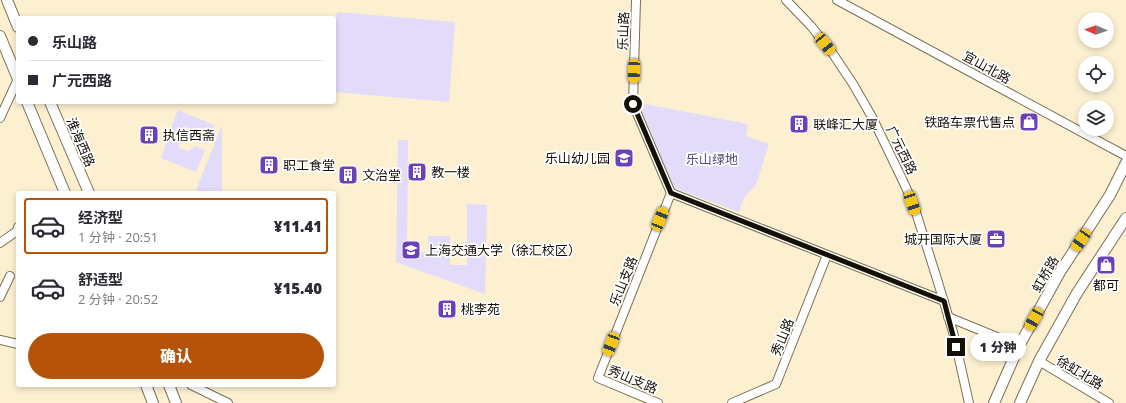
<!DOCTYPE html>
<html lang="zh">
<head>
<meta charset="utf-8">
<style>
	:root { --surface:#fff; --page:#f7f7f7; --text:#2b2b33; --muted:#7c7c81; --line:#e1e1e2; --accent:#b45309 }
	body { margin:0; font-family:"Open Sans","Noto Sans SC",sans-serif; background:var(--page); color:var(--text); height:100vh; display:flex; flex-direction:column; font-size:15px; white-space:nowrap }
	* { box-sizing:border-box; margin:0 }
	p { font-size:13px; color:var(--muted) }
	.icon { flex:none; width:22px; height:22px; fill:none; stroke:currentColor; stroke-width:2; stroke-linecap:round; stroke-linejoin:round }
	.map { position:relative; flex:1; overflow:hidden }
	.panel { position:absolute; left:16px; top:191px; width:320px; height:196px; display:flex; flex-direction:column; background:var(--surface); border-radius:4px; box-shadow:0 2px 6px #0003 }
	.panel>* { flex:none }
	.top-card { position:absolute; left:16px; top:16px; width:320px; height:88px; border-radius:4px; box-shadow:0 2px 6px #0003; display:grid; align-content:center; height:88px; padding:0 12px; background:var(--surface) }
	.needle { width:26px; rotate:272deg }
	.controls { position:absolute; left:1078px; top:12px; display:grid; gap:8px }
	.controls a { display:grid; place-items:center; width:36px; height:36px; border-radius:50%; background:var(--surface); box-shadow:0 2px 6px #0003; font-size:20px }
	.end { position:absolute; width:18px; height:18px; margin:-9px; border:5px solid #141006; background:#fff; box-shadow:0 0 0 2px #fff }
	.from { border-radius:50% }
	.bubble { position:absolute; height:28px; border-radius:14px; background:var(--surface); box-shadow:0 2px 6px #0003; font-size:13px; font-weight:800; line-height:28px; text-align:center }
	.car { position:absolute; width:12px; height:24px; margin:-12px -6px; border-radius:5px; box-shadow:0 0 3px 1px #0007; background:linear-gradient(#f5c518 24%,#345 0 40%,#f5c518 0 76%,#345 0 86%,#f5c518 0) }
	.top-card b { display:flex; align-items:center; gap:14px; height:38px; font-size:15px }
	.top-card b+b { border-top:1px solid var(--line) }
	.top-card i { width:10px; height:10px; background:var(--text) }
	ul { padding:7px 0 0; list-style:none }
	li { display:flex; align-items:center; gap:12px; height:56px; margin:0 8px 6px; padding:0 4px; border:2px solid transparent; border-radius:4px }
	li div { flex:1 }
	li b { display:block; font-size:15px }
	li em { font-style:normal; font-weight:800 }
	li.on { border-color:var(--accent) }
	li>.icon { width:36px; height:36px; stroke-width:1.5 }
	.button { display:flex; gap:8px; margin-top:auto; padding:8px 12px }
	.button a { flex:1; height:46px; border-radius:24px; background:var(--accent); color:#fff; font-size:16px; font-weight:800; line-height:46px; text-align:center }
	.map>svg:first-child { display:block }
	.green { fill:#e2dbfa }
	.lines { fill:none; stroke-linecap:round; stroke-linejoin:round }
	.minor-casing { stroke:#786f53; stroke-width:10 }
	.major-casing { stroke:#786f53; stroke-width:12 }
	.minor { stroke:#fff; stroke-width:8 }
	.major { stroke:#fff; stroke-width:10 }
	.route { stroke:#141006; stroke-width:5 }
	.labels { text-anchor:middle; stroke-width:3.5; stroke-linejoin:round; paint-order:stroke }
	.street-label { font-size:13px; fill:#141006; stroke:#fff }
	.poi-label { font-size:13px; fill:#141006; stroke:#fff; text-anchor:start }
	.park-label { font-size:13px; fill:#594c7c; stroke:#fff }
</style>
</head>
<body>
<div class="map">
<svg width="1126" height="403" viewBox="0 0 1126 403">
	<rect width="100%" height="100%" fill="#fcf0d1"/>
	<path class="green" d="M 337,12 L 455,22 L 449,102 L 334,92 L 334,47 Z
		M 640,103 L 748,124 L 746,136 L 769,144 L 756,185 L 745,196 L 739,212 L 674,188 L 640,107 Z
		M 178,110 L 214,125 L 207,144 L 197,141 L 195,131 L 186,127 L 179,134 L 170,130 Z
		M 222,125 L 222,193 L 204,193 L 196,190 Z
		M 169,135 L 178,138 L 179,148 L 188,151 L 195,146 L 205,150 L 196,172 L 161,158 Z
		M 398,140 L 408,140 L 407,252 L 428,252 L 428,236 L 450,236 L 450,265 L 467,265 L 467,204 L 487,205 L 485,294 L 396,262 Z"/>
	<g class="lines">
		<defs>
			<path id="minor" d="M 636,0 L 633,104 L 671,193 L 944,301
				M 786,0 L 811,26 L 833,54 L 853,84 L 872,117 L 902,179 L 913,203 L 937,279 L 953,332 L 969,403
				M 837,0 L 1126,156
				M 0,118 L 18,79
				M 0,243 L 17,231 L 18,227
				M 0,297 L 10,276
				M 948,317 L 1019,346
				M 0,340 L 18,344
				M 1039,361 L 1109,403
				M 191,385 L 228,403
				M 658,403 L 598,378 L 671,193
				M 732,403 L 776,384 L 827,255"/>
			<path id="major" d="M 7,0 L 18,27
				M 0,36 L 18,79
				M 27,102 L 65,193
				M 50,102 L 89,193
				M 146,385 L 153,403
				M 169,385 L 176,403
				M 994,403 L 1019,346 L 1060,272 L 1110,195 L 1126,163
				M 1020,403 L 1039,361 L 1077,293 L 1126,218"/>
		</defs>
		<use href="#minor" class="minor-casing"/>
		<use href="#major" class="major-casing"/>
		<use href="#minor" class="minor"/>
		<use href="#major" class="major"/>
	</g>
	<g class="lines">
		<path class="route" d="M 633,104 L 671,193 L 944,301 L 956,347"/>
	</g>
	<defs>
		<symbol id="shop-square" viewBox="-11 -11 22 22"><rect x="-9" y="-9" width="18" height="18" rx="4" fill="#6b41b9" stroke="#fff"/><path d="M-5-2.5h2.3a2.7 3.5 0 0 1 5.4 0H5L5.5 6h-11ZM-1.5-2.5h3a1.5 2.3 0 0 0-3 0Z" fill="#fff"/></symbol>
		<symbol id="building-square" viewBox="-11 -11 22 22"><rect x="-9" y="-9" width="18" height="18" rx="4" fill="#6b41b9" stroke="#fff"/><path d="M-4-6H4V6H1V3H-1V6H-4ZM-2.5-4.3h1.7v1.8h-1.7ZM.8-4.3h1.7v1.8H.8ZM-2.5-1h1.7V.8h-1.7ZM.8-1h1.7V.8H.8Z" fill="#fff"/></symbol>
		<symbol id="school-square" viewBox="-11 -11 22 22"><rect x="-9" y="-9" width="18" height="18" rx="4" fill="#6b41b9" stroke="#fff"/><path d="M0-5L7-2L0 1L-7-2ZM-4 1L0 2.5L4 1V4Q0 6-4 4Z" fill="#fff"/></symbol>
		<symbol id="office-square" viewBox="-11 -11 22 22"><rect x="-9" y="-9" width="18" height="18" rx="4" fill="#6b41b9" stroke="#fff"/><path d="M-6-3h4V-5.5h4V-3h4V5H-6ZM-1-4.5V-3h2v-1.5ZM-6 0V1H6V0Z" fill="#fff"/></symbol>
		<symbol id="university-square" viewBox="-11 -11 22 22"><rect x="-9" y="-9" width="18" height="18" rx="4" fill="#6b41b9" stroke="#fff"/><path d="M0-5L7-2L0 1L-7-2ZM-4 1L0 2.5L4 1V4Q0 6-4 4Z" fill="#fff"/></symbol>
	</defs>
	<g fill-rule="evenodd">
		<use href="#shop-square" x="1018" y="111" width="22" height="22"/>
		<use href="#building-square" x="788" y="113" width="22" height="22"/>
		<use href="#building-square" x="138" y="124" width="22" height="22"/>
		<use href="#school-square" x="613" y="147" width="22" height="22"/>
		<use href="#building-square" x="258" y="154" width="22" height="22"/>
		<use href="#building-square" x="406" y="161" width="22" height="22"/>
		<use href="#building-square" x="337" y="164" width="22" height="22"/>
		<use href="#office-square" x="985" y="228" width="22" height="22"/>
		<use href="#university-square" x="400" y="239" width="22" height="22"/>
		<use href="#shop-square" x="1095" y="254" width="22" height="22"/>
		<use href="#building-square" x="436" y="298" width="22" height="22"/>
	</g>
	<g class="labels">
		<g class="street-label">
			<text transform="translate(623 31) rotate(-88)" y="5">乐山路</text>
			<text transform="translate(987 67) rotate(29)" y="5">宜山北路</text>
			<text transform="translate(81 142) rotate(67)" y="5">淮海西路</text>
			<text transform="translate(902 150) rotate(64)" y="5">广元西路</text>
			<text transform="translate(1045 274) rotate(-60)" y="5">虹桥路</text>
			<text transform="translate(623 281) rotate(-68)" y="5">乐山支路</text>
			<text transform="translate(782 337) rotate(-68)" y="5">秀山路</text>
			<text transform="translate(1080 372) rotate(31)" y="5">徐虹北路</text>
			<text transform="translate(633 379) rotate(23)" y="5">秀山支路</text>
		</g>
		<g class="poi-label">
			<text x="1015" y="127" text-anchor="end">铁路车票代售点</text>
			<text x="813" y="129">联峰汇大厦</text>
			<text x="163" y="140">执信西斋</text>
			<text x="610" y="163" text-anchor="end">乐山幼儿园</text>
			<text x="283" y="170">职工食堂</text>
			<text x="431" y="177">教一楼</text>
			<text x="362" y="180">文治堂</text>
			<text x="982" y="244" text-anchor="end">城开国际大厦</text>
			<text x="425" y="255">上海交通大学（徐汇校区）</text>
			<text x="1106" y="290" text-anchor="middle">都可</text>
			<text x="461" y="314">桃李苑</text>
		</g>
		<g class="park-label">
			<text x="712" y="164">乐山绿地</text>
		</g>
	</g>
</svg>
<div class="controls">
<a><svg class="needle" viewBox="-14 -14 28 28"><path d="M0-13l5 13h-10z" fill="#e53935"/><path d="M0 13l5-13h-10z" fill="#7c7c81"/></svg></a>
<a><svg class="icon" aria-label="locate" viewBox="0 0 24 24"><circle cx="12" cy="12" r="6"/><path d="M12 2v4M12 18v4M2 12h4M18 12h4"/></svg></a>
<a><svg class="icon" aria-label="layers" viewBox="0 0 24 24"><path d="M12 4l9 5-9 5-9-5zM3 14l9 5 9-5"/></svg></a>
</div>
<i class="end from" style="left:633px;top:104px"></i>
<i class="end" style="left:956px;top:347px"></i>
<div class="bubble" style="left:970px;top:333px;width:56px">1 分钟</div>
<i class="car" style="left:825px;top:44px;rotate:141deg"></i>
<i class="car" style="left:634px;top:71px;rotate:182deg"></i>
<i class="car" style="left:912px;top:203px;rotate:161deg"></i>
<i class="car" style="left:660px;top:219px;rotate:22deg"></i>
<i class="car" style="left:1081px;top:240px;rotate:214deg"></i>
<i class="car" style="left:1034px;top:319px;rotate:209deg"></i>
<i class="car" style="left:611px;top:344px;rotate:201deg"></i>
<div class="top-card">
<b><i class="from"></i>乐山路</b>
<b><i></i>广元西路</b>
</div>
<section class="panel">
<ul>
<li class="on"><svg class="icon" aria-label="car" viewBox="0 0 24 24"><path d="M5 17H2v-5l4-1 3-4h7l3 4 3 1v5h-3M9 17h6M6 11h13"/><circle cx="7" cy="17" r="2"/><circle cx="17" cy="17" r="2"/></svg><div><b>经济型</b><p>1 分钟 · 20:51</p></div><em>¥11.41</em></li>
<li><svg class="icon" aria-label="car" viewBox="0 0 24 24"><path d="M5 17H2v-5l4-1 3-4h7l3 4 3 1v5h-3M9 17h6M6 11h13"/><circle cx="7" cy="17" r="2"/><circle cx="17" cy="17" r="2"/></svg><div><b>舒适型</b><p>2 分钟 · 20:52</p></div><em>¥15.40</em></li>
</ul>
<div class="button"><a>确认</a></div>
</section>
</div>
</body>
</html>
